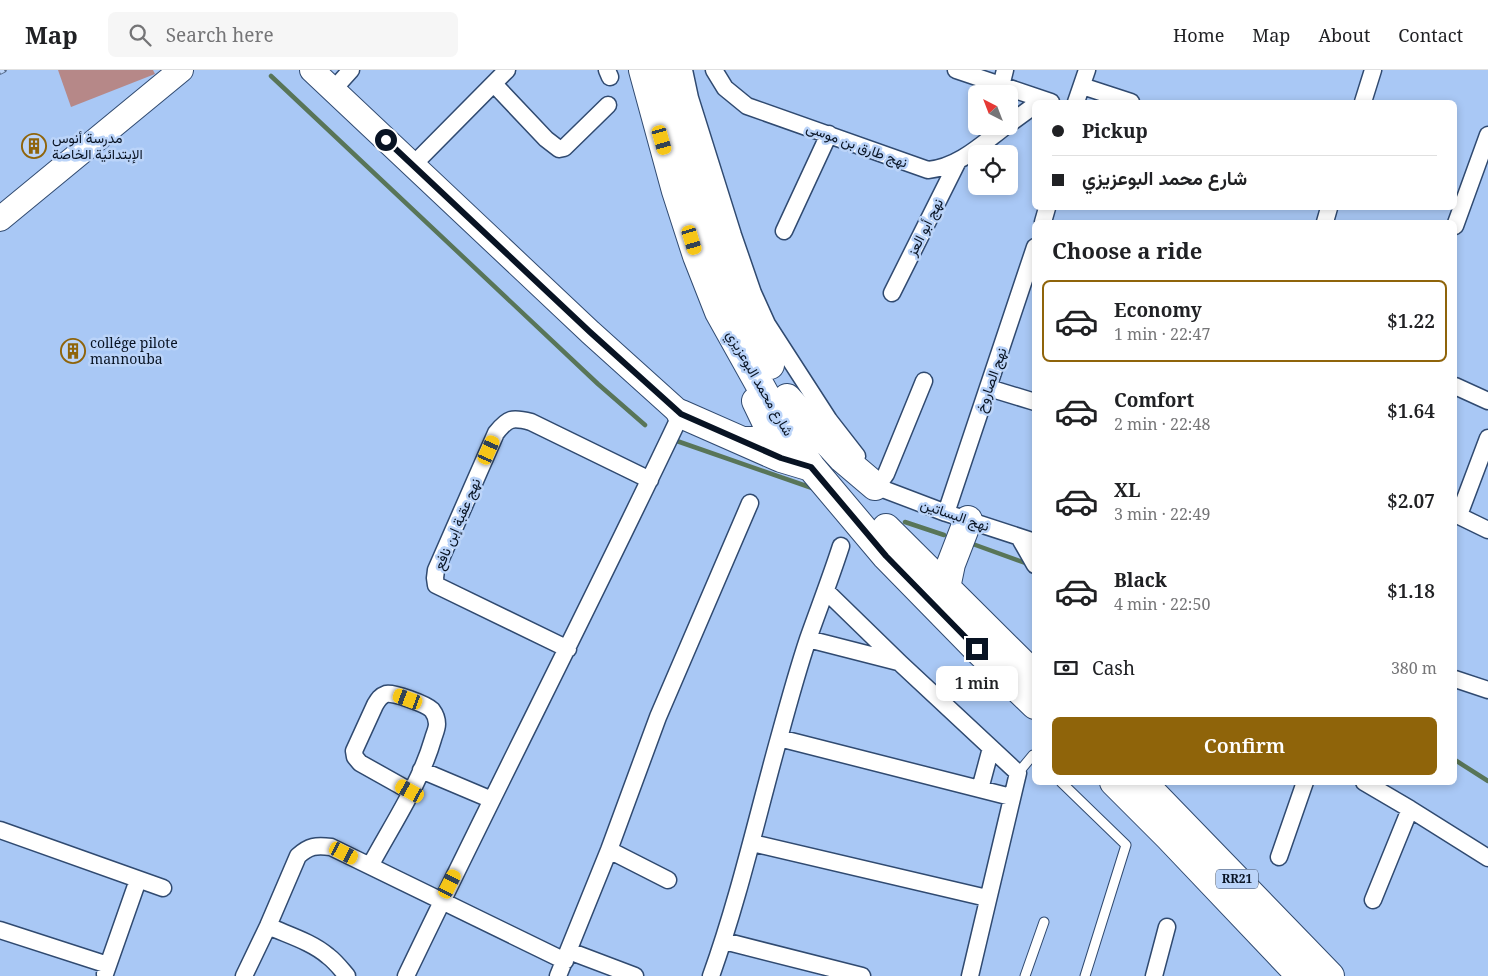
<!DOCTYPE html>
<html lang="en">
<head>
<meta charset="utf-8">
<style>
	:root { --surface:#fff; --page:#f6f6f6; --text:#202124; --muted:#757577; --line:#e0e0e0; --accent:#8f640a }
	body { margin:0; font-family:"Noto Serif",Vazirmatn,serif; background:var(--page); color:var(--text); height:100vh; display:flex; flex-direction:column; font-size:19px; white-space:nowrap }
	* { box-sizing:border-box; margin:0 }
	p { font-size:16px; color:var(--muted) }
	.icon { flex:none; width:28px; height:28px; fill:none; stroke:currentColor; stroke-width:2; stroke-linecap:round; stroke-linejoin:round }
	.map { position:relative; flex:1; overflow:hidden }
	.details { position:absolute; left:1032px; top:150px; width:425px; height:565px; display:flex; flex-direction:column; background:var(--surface); border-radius:8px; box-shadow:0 2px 8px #0003 }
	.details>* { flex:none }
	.top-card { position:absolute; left:1032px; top:30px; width:425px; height:110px; border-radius:8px; box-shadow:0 2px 8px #0003; display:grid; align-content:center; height:110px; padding:0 20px; background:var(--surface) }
	.needle { width:32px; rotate:318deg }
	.controls { position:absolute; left:968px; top:15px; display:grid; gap:10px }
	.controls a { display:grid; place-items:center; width:50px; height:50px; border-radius:8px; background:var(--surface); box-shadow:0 2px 8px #0003; font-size:25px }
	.end { position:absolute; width:22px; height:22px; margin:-11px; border:6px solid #081323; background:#fff; box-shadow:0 0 0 2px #fff }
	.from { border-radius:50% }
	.bubble { position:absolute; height:35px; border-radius:8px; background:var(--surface); box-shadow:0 2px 8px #0003; font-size:16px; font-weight:600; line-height:35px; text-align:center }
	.car { position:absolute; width:15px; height:30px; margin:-15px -8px; border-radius:6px; box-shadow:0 0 4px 1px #0007; background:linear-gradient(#f5c518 24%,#345 0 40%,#f5c518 0 76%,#345 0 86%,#f5c518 0) }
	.top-card b { display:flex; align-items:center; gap:18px; height:48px; font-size:19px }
	.top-card b+b { border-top:1px solid var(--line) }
	.top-card i { width:12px; height:12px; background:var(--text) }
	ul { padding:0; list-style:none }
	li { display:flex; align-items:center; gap:15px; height:82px; margin:0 10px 8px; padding:0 10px; border:2px solid transparent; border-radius:8px }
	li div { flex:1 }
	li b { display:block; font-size:19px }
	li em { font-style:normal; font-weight:600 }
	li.active { border-color:var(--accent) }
	li>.icon { width:45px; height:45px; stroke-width:1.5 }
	h2 { padding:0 20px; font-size:22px; line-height:60px }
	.pay { display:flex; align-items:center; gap:12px; height:55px; padding:0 20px; font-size:19px }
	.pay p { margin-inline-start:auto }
	.cta { display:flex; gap:10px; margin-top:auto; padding:10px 20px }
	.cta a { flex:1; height:58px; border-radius:8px; background:var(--accent); color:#fff; font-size:20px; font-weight:600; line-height:58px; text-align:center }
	header { display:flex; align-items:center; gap:30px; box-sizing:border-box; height:70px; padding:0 25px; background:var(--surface); border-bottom:1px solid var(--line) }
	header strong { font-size:24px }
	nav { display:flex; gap:28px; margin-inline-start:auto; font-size:18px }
	.search { width:350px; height:45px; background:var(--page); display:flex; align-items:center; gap:12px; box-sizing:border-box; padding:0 18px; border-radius:8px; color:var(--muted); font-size:19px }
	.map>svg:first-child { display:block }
	.green { fill:#b68888 }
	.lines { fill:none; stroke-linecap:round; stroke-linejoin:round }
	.stream { stroke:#587558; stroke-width:4.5 }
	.lane-casing { stroke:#304a70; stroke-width:11 }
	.street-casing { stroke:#304a70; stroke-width:19 }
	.secondary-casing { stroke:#304a70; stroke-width:26 }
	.highway-casing { stroke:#304a70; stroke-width:30 }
	.lane { stroke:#fff; stroke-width:9 }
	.street { stroke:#fff; stroke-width:16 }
	.secondary { stroke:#fff; stroke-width:24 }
	.highway { stroke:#fff; stroke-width:28 }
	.rail-casing { stroke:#566a88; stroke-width:5.5 }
	.rail { stroke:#bbd4f9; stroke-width:4; stroke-dasharray:11; stroke-linecap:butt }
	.route { stroke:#081323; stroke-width:6 }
	.labels { text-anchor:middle; stroke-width:5; stroke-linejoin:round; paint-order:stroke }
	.shield { fill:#bbd4f9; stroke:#3e4d63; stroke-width:1 }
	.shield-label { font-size:12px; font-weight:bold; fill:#081323 }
	.poi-label { font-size:14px; fill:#081323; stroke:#bbd4f9; text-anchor:start }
	.street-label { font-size:14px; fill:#081323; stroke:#bbd4f9 }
</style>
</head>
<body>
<header>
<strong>Map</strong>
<div class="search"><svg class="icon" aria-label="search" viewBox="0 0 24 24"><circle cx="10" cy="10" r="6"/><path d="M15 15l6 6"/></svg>Search here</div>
<nav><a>Home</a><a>Map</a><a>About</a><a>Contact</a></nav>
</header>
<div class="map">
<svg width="1488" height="906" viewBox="0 0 1488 906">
	<rect width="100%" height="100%" fill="#a9c8f5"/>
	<path class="green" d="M 58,0 L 153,0 L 155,4 L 71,37 Z"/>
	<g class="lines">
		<path class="stream" d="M 271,6 L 598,314 L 645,355
			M 674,370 L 815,419
			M 905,452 L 944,465
			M 970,473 L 1028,494
			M 1455,690 L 1488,711"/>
		<defs>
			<path id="lane" d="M 1018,703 L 1033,685 L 1035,687
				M 1061,712 L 1126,775 L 1085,906
				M 1025,906 L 1044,852"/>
			<path id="street" d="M 607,0 L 610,7
				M 684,0 L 690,28 L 733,165 L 753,223 L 767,254 L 829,350 L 857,386
				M 714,0 L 725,18 L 747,36 L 928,100 C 959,97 982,74 1006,56
				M 956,0 L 1051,32
				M 494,14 L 546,69 L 559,79 L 564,78 L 608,35
				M 1001,16 L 1005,0
				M 1082,16 L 1131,32
				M 333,20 L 351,0
				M 1076,32 L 1087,0
				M 1363,32 L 1373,0
				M 1009,54 L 1035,35
				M 412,96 L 507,0
				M 1043,152 L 1047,138
				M 1325,152 L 1329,138
				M 1455,156 L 1488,65
				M 784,161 L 829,64
				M 892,223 L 958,91
				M 1455,316 L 1488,331
				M 989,318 L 1035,332
				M 879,414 L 886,404 L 924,311
				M 875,416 L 946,443 L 1035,472
				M 946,443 L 1035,177
				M 1455,444 L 1488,460
				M 1459,445 L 1488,368
				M 1019,467 L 1035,495
				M 826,521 L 900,593 L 1018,703 L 970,906
				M 808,569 L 898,592
				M 568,579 L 436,515 L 435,508 L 436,500 L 496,363 C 508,348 512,347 531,352 L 650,410
				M 1455,609 L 1488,620
				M 779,668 L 1011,727
				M 421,700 L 492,730
				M 1364,712 L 1410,739 L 1488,788
				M 980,719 L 991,678
				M 0,760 L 163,818
				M 752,773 L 987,828
				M 609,780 L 668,810
				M 1279,787 L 1305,712
				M 370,796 C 392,755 420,714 433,669 C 434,665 437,659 437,654 C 437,649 435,644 432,640 C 426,634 393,622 386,624 C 380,626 378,630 375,635 L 354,681 L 355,687 L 360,693 L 410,721
				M 1373,830 L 1410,739
				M 268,856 C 288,865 312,872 328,886 C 336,892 341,899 347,906
				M 0,860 L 108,895
				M 724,871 L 862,906
				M 569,881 L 635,906
				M 105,904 L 138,810
				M 244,906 L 268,856 L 298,786 C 309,776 316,775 331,777 L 565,891
				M 406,906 C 496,718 592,532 681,344
				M 558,906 L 609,780 L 658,647 L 750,433
				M 711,906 C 739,828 757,747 779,668 C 788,635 797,602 808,569 C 819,538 831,507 841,476
				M 1154,906 L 1167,857"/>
			<path id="secondary" d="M 312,0 L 590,262 L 681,344
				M 0,149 L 181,0"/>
			<path id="highway" d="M 643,0 L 676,121 L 697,186 L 719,242 L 786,362 L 811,397 L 886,486 L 977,579 L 1035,635
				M 668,0 L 705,135 L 738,233 L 770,295
				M 787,328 L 842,388 L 875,416
				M 681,344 L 781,388 L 811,397
				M 743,371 C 755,371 768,373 768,356 L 756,331
				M 886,458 L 1035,606
				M 946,518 L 951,494 L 968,450
				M 1114,712 L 1169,767 L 1301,906
				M 1142,712 L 1330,906"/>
		</defs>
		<use href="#lane" class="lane-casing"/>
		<use href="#street" class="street-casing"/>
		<use href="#secondary" class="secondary-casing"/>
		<use href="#highway" class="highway-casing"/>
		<use href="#lane" class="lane"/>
		<use href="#street" class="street"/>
		<use href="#secondary" class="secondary"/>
		<use href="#highway" class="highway"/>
		<defs>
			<path id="rail" d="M 0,2 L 4,0"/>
		</defs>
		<use href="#rail" class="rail-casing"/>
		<use href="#rail" class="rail"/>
	</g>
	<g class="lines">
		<path class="route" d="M 386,70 L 590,262 L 681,344 L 781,388 L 811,397 L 886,486 L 977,579"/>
	</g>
	<defs>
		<symbol id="building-ring" viewBox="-11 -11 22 22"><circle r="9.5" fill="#bbd4f9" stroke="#8f640a" stroke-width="1.5"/><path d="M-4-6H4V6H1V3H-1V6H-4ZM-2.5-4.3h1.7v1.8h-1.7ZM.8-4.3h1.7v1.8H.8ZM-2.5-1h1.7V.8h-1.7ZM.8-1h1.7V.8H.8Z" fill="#8f640a"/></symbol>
	</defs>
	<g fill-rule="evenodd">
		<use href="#building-ring" x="20" y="62" width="28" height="28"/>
		<use href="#building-ring" x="59" y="267" width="28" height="28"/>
	</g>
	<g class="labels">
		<rect class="shield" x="1216" y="799.5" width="42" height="19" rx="4"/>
		<g class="shield-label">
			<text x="1237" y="813">RR21</text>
		</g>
		<g class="poi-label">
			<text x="52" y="73">مدرسة أنوس<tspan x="52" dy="16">الإبتدائية الخاصة</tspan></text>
			<text x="90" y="278">collége pilote<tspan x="90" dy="16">mannouba</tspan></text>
		</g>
		<g class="street-label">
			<text transform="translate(857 75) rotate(20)" y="5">نهج طارق بن موسى</text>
			<text transform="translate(925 157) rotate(-63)" y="5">نهج أبو العز</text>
			<text transform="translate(991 310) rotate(-71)" y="5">نهج الصاروخ</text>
			<text transform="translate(760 313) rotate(60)" y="5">شارع محمد البوعزيزي</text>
			<text transform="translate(955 445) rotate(19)" y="5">نهج البساتين</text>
			<text transform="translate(457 454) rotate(-67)" y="5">نهج عقبة إبن نافع</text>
		</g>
	</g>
</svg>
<div class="controls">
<a><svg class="needle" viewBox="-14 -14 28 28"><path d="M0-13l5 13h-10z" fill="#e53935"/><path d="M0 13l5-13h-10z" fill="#757577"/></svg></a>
<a><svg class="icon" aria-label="locate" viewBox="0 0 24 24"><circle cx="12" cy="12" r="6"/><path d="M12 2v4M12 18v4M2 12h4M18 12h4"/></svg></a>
</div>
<i class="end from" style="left:386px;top:70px"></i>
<i class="end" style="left:977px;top:579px"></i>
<div class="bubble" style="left:936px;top:596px;width:82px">1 min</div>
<i class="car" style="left:662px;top:70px;rotate:164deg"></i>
<i class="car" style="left:692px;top:170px;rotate:163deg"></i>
<i class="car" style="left:489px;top:380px;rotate:24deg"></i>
<i class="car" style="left:408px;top:629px;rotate:290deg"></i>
<i class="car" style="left:410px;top:721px;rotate:299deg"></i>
<i class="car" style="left:344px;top:783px;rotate:117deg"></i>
<i class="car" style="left:450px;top:814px;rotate:27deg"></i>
<div class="top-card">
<b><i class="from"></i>Pickup</b>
<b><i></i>شارع محمد البوعزيزي</b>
</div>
<section class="details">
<h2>Choose a ride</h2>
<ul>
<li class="active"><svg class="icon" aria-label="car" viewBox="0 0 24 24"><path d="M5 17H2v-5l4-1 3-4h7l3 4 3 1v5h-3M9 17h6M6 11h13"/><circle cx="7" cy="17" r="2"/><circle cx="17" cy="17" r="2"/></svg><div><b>Economy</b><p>1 min · 22:47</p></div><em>$1.22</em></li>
<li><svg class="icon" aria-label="car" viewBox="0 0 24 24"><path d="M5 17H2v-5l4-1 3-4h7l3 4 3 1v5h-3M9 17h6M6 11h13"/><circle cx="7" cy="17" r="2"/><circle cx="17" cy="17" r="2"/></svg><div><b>Comfort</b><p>2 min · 22:48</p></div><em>$1.64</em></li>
<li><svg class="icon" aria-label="car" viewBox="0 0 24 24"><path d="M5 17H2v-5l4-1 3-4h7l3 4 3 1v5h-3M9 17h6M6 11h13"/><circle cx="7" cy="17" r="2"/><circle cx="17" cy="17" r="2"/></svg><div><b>XL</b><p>3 min · 22:49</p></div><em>$2.07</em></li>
<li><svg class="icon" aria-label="car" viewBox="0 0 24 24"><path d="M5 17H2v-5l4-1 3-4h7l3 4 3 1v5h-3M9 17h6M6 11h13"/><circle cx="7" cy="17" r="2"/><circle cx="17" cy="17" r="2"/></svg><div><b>Black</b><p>4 min · 22:50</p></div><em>$1.18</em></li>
</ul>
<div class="pay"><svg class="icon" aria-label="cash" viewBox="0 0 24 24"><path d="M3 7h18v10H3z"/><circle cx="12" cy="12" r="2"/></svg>Cash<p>380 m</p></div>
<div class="cta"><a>Confirm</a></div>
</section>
</div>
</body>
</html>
